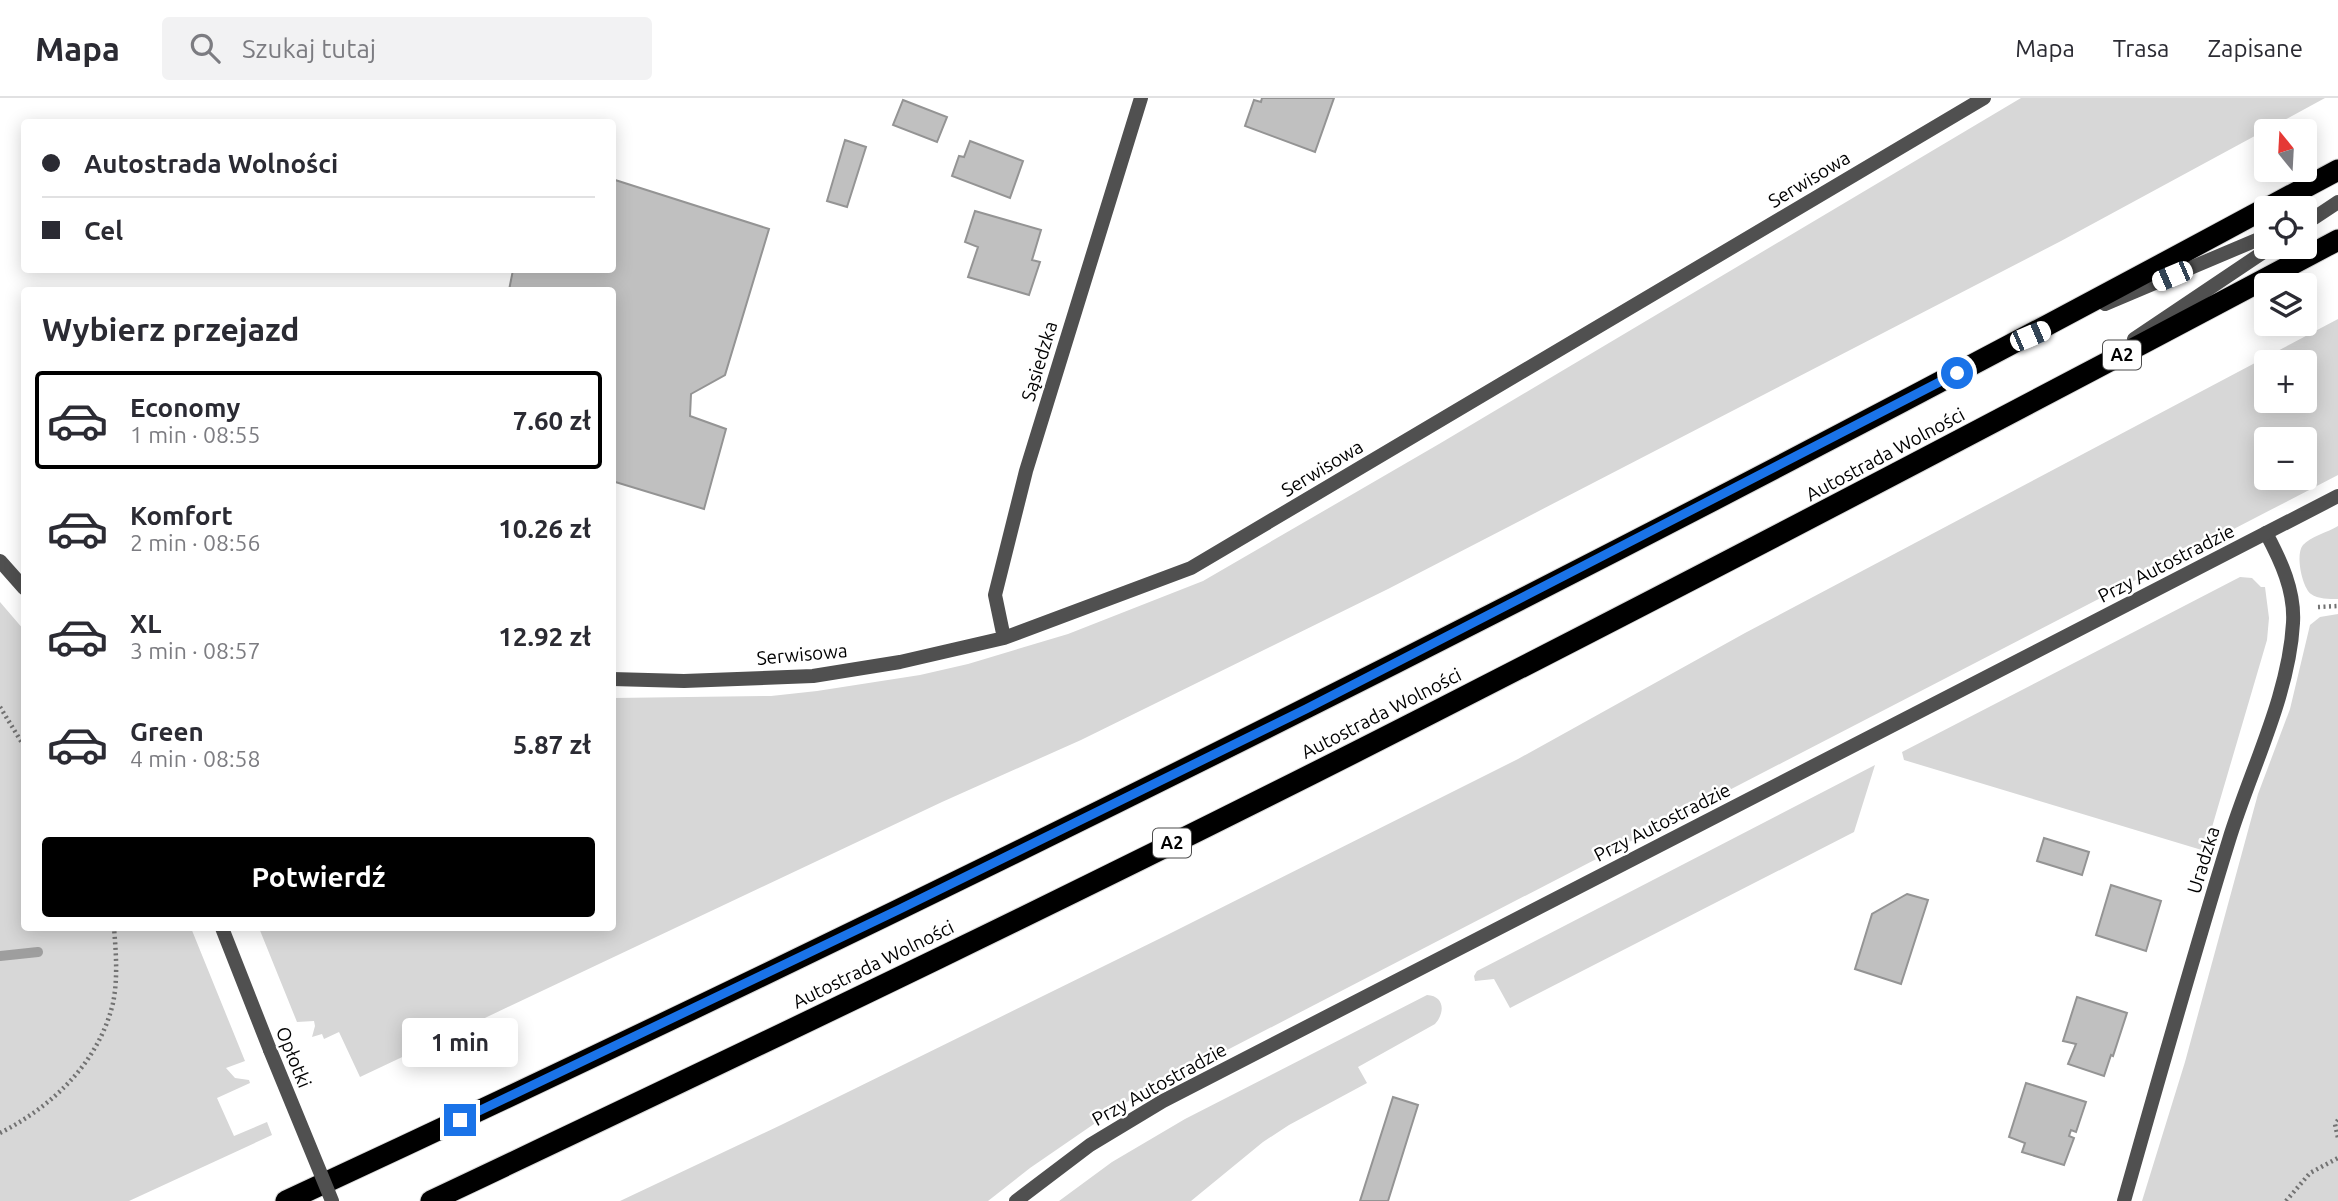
<!DOCTYPE html>
<html lang="pl">
<head>
<meta charset="utf-8">
<style>
	:root { --surface:#fff; --page:#f2f2f3; --text:#2b2b33; --muted:#7c7c81; --line:#e1e1e2; --accent:#000 }
	body { margin:0; font-family:Ubuntu,sans-serif; background:var(--page); color:var(--text); height:100vh; display:flex; flex-direction:column; font-size:26px; white-space:nowrap }
	* { box-sizing:border-box; margin:0 }
	p { font-size:23px; color:var(--muted) }
	.icon { flex:none; width:38px; height:38px; fill:none; stroke:currentColor; stroke-width:2; stroke-linecap:round; stroke-linejoin:round }
	.map { position:relative; flex:1; overflow:hidden }
	.sheet { position:absolute; left:21px; top:189px; width:595px; height:644px; display:flex; flex-direction:column; background:var(--surface); border-radius:7px; box-shadow:0 4px 18px #0003 }
	.sheet>* { flex:none }
	.hud { position:absolute; left:21px; top:21px; width:595px; height:154px; border-radius:7px; box-shadow:0 4px 18px #0003; display:grid; align-content:center; height:154px; padding:0 21px; background:var(--surface) }
	.needle { width:46px; rotate:342deg }
	.fabs { position:absolute; left:2254px; top:21px; display:grid; gap:14px }
	.fabs a { display:grid; place-items:center; width:63px; height:63px; border-radius:7px; background:var(--surface); box-shadow:0 4px 18px #0003; font-size:35px }
	.end { position:absolute; width:32px; height:32px; margin:-16px; border:9px solid #1a73e8; background:#fff; box-shadow:0 0 0 4px #fff }
	.from { border-radius:50% }
	.bubble { position:absolute; height:49px; border-radius:7px; background:var(--surface); box-shadow:0 4px 18px #0003; font-size:23px; font-weight:700; line-height:49px; text-align:center }
	.car { position:absolute; width:21px; height:42px; margin:-21px -10px; border-radius:9px; box-shadow:0 0 5px 2px #0007; background:linear-gradient(#fff 24%,#345 0 40%,#fff 0 76%,#345 0 86%,#fff 0) }
	.hud b { display:flex; align-items:center; gap:24px; height:66px; font-size:26px }
	.hud b+b { border-top:2px solid var(--line) }
	.hud i { width:18px; height:18px; background:var(--text) }
	ul { padding:0; list-style:none }
	li { display:flex; align-items:center; gap:21px; height:98px; margin:0 14px 10px; padding:0 7px; border:4px solid transparent; border-radius:7px }
	li div { flex:1 }
	li b { display:block; font-size:26px }
	li em { font-style:normal; font-weight:700 }
	li.current { border-color:var(--accent) }
	li>.icon { width:63px; height:63px; stroke-width:1.5 }
	h2 { padding:0 21px; font-size:32px; line-height:84px }
	.cta { display:flex; gap:14px; margin-top:auto; padding:14px 21px }
	.cta a { flex:1; height:80px; border-radius:7px; background:var(--accent); color:#fff; font-size:28px; font-weight:700; line-height:80px; text-align:center }
	header { display:flex; align-items:center; gap:42px; box-sizing:border-box; height:98px; padding:0 35px; background:var(--surface); border-bottom:2px solid var(--line) }
	header strong { font-size:33px }
	nav { display:flex; gap:38px; margin-inline-start:auto; font-size:24px }
	.search { width:490px; height:63px; background:var(--page); display:flex; align-items:center; gap:18px; box-sizing:border-box; padding:0 24px; border-radius:7px; color:var(--muted); font-size:26px }
	.map>svg:first-child { display:block }
	.green { fill:#d7d7d7; fill-rule:evenodd }
	.lines { fill:none; stroke-linecap:round; stroke-linejoin:round }
	.stream { stroke:#9e9e9e; stroke-width:10 }
	.building { fill:#c0c0c0; stroke:#949494; stroke-width:2 }
	.motorway-casing { stroke:#dbdbdb; stroke-width:23 }
	.path { stroke:#727272; stroke-width:4.5; stroke-dasharray:2 3.5; stroke-linecap:butt }
	.service { stroke:#505050; stroke-width:14 }
	.minor { stroke:#505050; stroke-width:14 }
	.tertiary { stroke:#505050; stroke-width:14 }
	.motorway { stroke:#000; stroke-width:21 }
	.tertiary-bridge { stroke:#505050; stroke-width:14 }
	.route { stroke:#1a73e8; stroke-width:9 }
	.labels { text-anchor:middle; stroke-width:5; stroke-linejoin:round; paint-order:stroke }
	.shield { fill:#fff; stroke:#4c4c4c; stroke-width:2 }
	.shield-label { font-size:18px; font-weight:bold; fill:#000 }
	.street-label { font-size:19px; fill:#000; stroke:#fff }
</style>
</head>
<body>
<header>
<strong>Mapa</strong>
<div class="search"><svg class="icon" aria-label="search" viewBox="0 0 24 24"><circle cx="10" cy="10" r="6"/><path d="M15 15l6 6"/></svg>Szukaj tutaj</div>
<nav><a>Mapa</a><a>Trasa</a><a>Zapisane</a></nav>
</header>
<div class="map">
<svg width="2338" height="1103" viewBox="0 0 2338 1103">
	<rect width="100%" height="100%" fill="#fff"/>
	<path class="green" d="M 2021,0 L 2325,0 L 2061,143 L 1388,491 L 1081,642 L 942,704 L 360,979 L 339,934 L 324,941 L 322,936 L 312,939 L 315,928 L 314,923 L 297,924 L 259,830 L 612,830 L 613,600 L 771,598 L 817,593 L 920,577 L 968,566 L 1068,536 L 1203,483 L 1439,346 Z
		M 2338,221 L 2338,377 L 1123,1006 L 1030,1070 L 988,1103 L 620,1103 L 781,1027 L 1167,837 L 1518,661 L 1745,535 ZM 2305,264 L 2305,303 L 2266,303 L 2266,264 ZM 2305,341 L 2305,380 L 2266,380 L 2266,341 Z
		M 2338,428 L 2338,501 C 2329,501 2318,501 2311,496 C 2302,489 2295,456 2303,447 C 2310,439 2328,434 2338,428 Z
		M 2240,479 L 2252,480 L 2261,489 L 2265,489 L 2269,520 L 2267,542 L 2205,753 L 1904,662 L 1902,654 Z
		M 0,504 L 24,532 L 24,830 L 191,830 L 245,963 L 226,970 L 235,980 L 249,982 L 250,985 L 217,1000 L 234,1038 L 267,1024 L 272,1037 L 129,1103 L 0,1103 Z
		M 2338,516 L 2338,1103 L 2142,1103 L 2185,964 L 2258,696 L 2290,611 L 2310,527 L 2320,519 Z
		M 1875,667 L 1854,734 L 1510,910 L 1494,881 L 1475,883 L 1474,878 L 1477,873 Z
		M 1427,897 C 1445,898 1445,915 1435,926 L 1358,969 L 1367,985 L 1289,1027 L 1263,1044 L 1191,1103 L 1059,1103 L 1112,1064 L 1185,1021 Z"/>
	<g class="lines">
		<path class="stream" d="M 0,858 L 38,854"/>
	</g>
	<path class="building" d="M 1262,0 L 1334,0 L 1315,54 L 1245,28 L 1254,2 L 1261,4 Z
		M 903,2 L 947,19 L 937,44 L 893,27 Z
		M 845,42 L 866,49 L 847,109 L 827,103 Z
		M 970,43 L 1023,63 L 1010,100 L 952,78 L 959,58 L 964,59 Z
		M 612,81 L 769,131 L 725,277 L 691,296 L 690,318 L 726,331 L 704,411 L 612,383 L 612,192 L 509,192 L 513,172 L 612,172 Z
		M 975,113 L 1041,132 L 1032,162 L 1040,164 L 1029,197 L 968,179 L 978,149 L 965,144 Z
		M 2044,740 L 2089,754 L 2082,777 L 2037,763 Z
		M 2111,787 L 2161,803 L 2146,853 L 2096,837 Z
		M 1907,796 L 1928,802 L 1901,886 L 1855,871 L 1872,816 Z
		M 2077,899 L 2127,915 L 2113,958 L 2111,957 L 2104,978 L 2068,966 L 2076,946 L 2063,943 Z
		M 2026,985 L 2086,1004 L 2076,1034 L 2071,1032 L 2069,1038 L 2074,1040 L 2064,1067 L 2022,1054 L 2025,1045 L 2009,1039 Z
		M 1393,999 L 1418,1007 L 1388,1103 L 1360,1103 Z"/>
	<g class="lines">
		<defs>
			<path id="motorway" d="M 2267,110 L 2338,72
				M 286,1103 C 956,792 1616,461 2266,110
				M 431,1103 C 771,942 1110,780 1444,609 C 1744,456 2041,300 2338,142"/>
		</defs>
		<use href="#motorway" class="motorway-casing"/>
		<path class="path" d="M 2318,509 L 2338,508
			M 0,609 L 24,648
			M 2338,1022 L 2335,1026 L 2338,1040
			M 0,1035 C 53,1008 99,964 113,905 C 118,881 116,854 114,830
			M 2286,1103 L 2310,1075 L 2338,1060"/>
		<path class="service" d="M 2305,126 L 2338,104
			M 2105,206 L 2266,138
			M 2134,241 L 2271,149"/>
		<path class="minor" d="M 1004,540 L 995,497 L 1026,373 L 1141,0
			M 612,581 L 684,583 L 813,578 L 900,564 L 1004,540 L 1191,470 L 1984,0
			M 2124,1103 C 2158,983 2192,862 2229,742 C 2250,673 2289,598 2293,525 C 2295,493 2281,463 2266,435"/>
		<path class="tertiary" d="M 0,463 L 24,490
			M 222,830 L 270,952
			M 1016,1103 L 1090,1047 L 1163,1003 L 2338,398"/>
		<use href="#motorway" class="motorway"/>
		<path class="tertiary-bridge" d="M 270,952 L 332,1103"/>
	</g>
	<g class="lines">
		<path class="route" d="M 460,1022 L 898,812 L 1306,611 L 1957,275"/>
	</g>
	<g class="labels">
		<g class="shield">
			<rect x="2103" y="242.5" width="38" height="29" rx="5"/>
			<rect x="1153" y="730.5" width="38" height="29" rx="5"/>
		</g>
		<g class="shield-label">
			<text x="2122" y="263">A2</text>
			<text x="1172" y="751">A2</text>
		</g>
		<g class="street-label">
			<text transform="translate(1809 81) rotate(-31)" y="7">Serwisowa</text>
			<text transform="translate(1039 263) rotate(-73)" y="7">Sąsiedzka</text>
			<text transform="translate(1885 356) rotate(-28)" y="7">Autostrada Wolności</text>
			<text transform="translate(1322 370) rotate(-31)" y="7">Serwisowa</text>
			<text transform="translate(2166 465) rotate(-27)" y="7">Przy Autostradzie</text>
			<text transform="translate(802 556) rotate(-5)" y="7">Serwisowa</text>
			<text transform="translate(1381 615) rotate(-27)" y="7">Autostrada Wolności</text>
			<text transform="translate(1662 724) rotate(-27)" y="7">Przy Autostradzie</text>
			<text transform="translate(2203 762) rotate(-73)" y="7">Uradzka</text>
			<text transform="translate(873 866) rotate(-26)" y="7">Autostrada Wolności</text>
			<text transform="translate(294 959) rotate(68)" y="7">Opłotki</text>
			<text transform="translate(1159 986) rotate(-29)" y="7">Przy Autostradzie</text>
		</g>
	</g>
</svg>
<div class="fabs">
<a><svg class="needle" viewBox="-14 -14 28 28"><path d="M0-13l5 13h-10z" fill="#e53935"/><path d="M0 13l5-13h-10z" fill="#7c7c81"/></svg></a>
<a><svg class="icon" aria-label="locate" viewBox="0 0 24 24"><circle cx="12" cy="12" r="6"/><path d="M12 2v4M12 18v4M2 12h4M18 12h4"/></svg></a>
<a><svg class="icon" aria-label="layers" viewBox="0 0 24 24"><path d="M12 4l9 5-9 5-9-5zM3 14l9 5 9-5"/></svg></a>
<a>+</a>
<a>−</a>
</div>
<i class="end from" style="left:1957px;top:275px"></i>
<i class="end" style="left:460px;top:1022px"></i>
<div class="bubble" style="left:402px;top:920px;width:116px">1 min</div>
<i class="car" style="left:2172px;top:178px;rotate:247deg"></i>
<i class="car" style="left:2030px;top:238px;rotate:67deg"></i>
<div class="hud">
<b><i class="from"></i>Autostrada Wolności</b>
<b><i></i>Cel</b>
</div>
<section class="sheet">
<h2>Wybierz przejazd</h2>
<ul>
<li class="current"><svg class="icon" aria-label="car" viewBox="0 0 24 24"><path d="M5 17H2v-5l4-1 3-4h7l3 4 3 1v5h-3M9 17h6M6 11h13"/><circle cx="7" cy="17" r="2"/><circle cx="17" cy="17" r="2"/></svg><div><b>Economy</b><p>1 min · 08:55</p></div><em>7.60 zł</em></li>
<li><svg class="icon" aria-label="car" viewBox="0 0 24 24"><path d="M5 17H2v-5l4-1 3-4h7l3 4 3 1v5h-3M9 17h6M6 11h13"/><circle cx="7" cy="17" r="2"/><circle cx="17" cy="17" r="2"/></svg><div><b>Komfort</b><p>2 min · 08:56</p></div><em>10.26 zł</em></li>
<li><svg class="icon" aria-label="car" viewBox="0 0 24 24"><path d="M5 17H2v-5l4-1 3-4h7l3 4 3 1v5h-3M9 17h6M6 11h13"/><circle cx="7" cy="17" r="2"/><circle cx="17" cy="17" r="2"/></svg><div><b>XL</b><p>3 min · 08:57</p></div><em>12.92 zł</em></li>
<li><svg class="icon" aria-label="car" viewBox="0 0 24 24"><path d="M5 17H2v-5l4-1 3-4h7l3 4 3 1v5h-3M9 17h6M6 11h13"/><circle cx="7" cy="17" r="2"/><circle cx="17" cy="17" r="2"/></svg><div><b>Green</b><p>4 min · 08:58</p></div><em>5.87 zł</em></li>
</ul>
<div class="cta"><a>Potwierdź</a></div>
</section>
</div>
</body>
</html>
